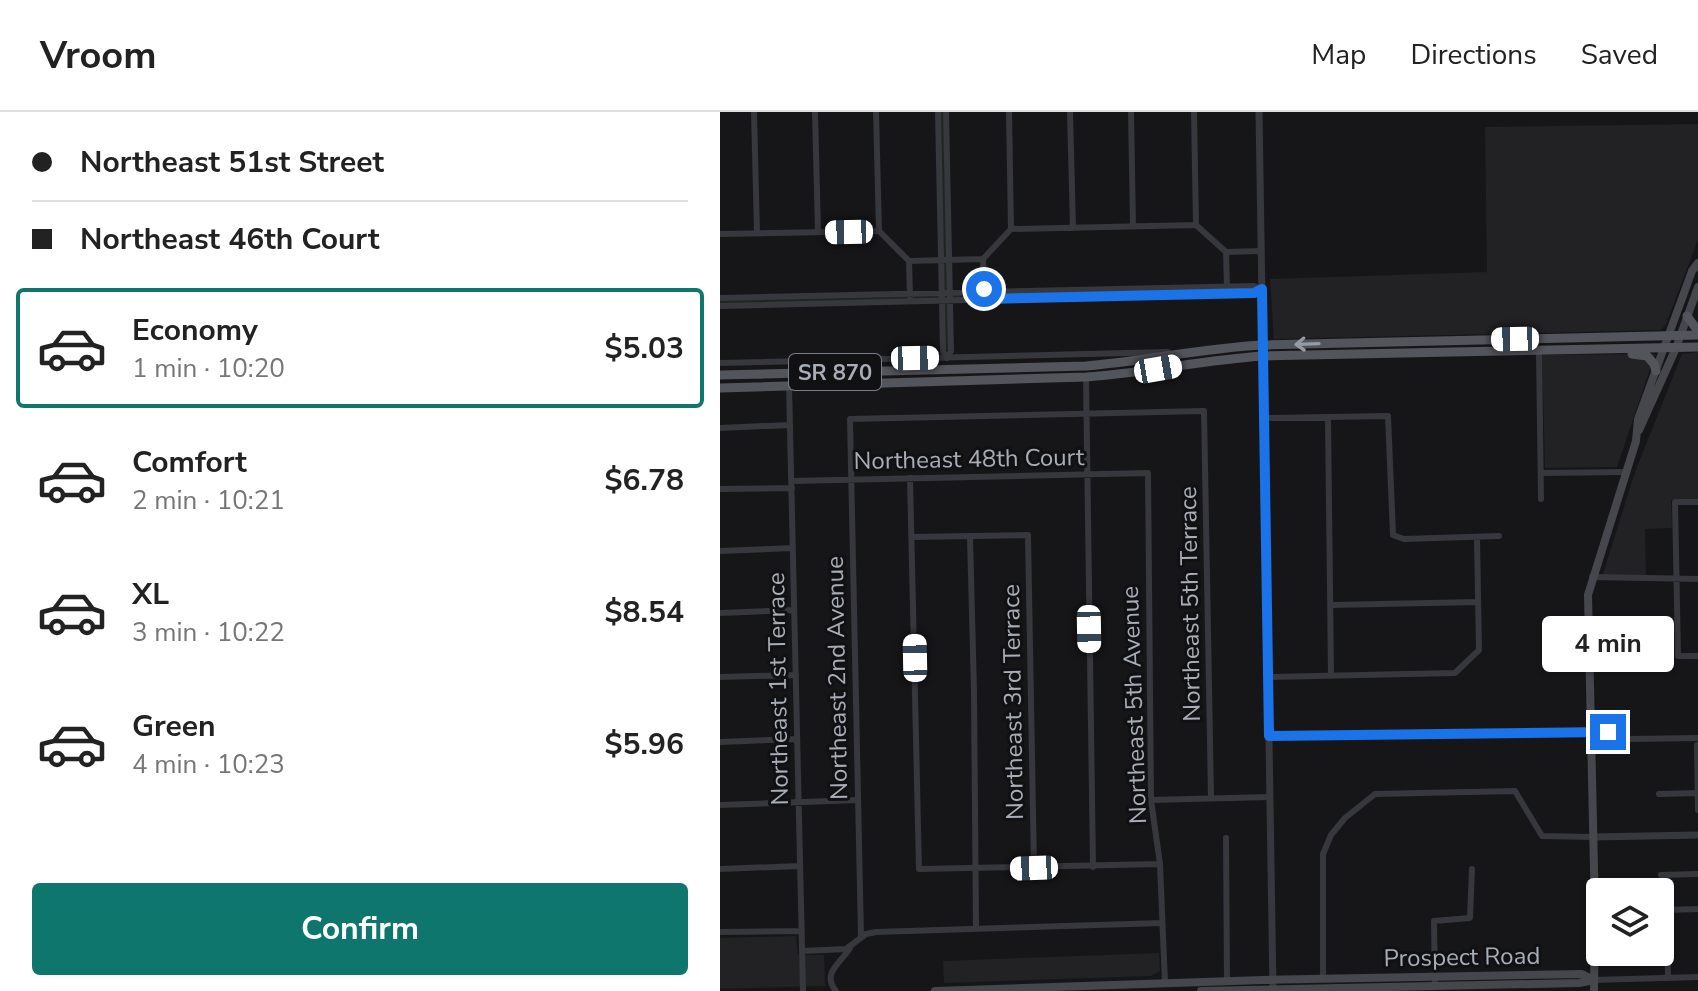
<!DOCTYPE html>
<html lang="en">
<head>
<meta charset="utf-8">
<style>
	:root { --surface:#fff; --page:#f2f2f2; --text:#222; --muted:#767676; --line:#e0e0e0; --accent:#0f766e }
	body { margin:0; font-family:"Nunito Sans",sans-serif; background:var(--page); color:var(--text); height:100vh; display:flex; flex-direction:column; font-size:30px; white-space:nowrap }
	* { box-sizing:border-box; margin:0 }
	p { font-size:26px; color:var(--muted) }
	.icon { flex:none; width:44px; height:44px; fill:none; stroke:currentColor; stroke-width:2; stroke-linecap:round; stroke-linejoin:round }
	.map { position:relative; flex:1; overflow:hidden }
	.drawer { display:flex; flex-direction:column; background:var(--surface); width:720px }
	.drawer>* { flex:none }
	.banner { display:grid; align-content:center; height:176px; padding:0 32px; background:var(--surface) }
	.controls { position:absolute; left:866px; top:766px; display:grid; gap:16px }
	.controls a { display:grid; place-items:center; width:88px; height:88px; border-radius:8px; background:var(--surface); box-shadow:0 2px 6px #0004; font-size:40px }
	.end { position:absolute; width:36px; height:36px; margin:-18px; border:10px solid #1a73e8; background:#fff; box-shadow:0 0 0 4px #fff }
	.from { border-radius:50% }
	.bubble { position:absolute; height:56px; border-radius:8px; background:var(--surface); box-shadow:0 2px 6px #0004; font-size:26px; font-weight:700; line-height:56px; text-align:center }
	.car { position:absolute; width:24px; height:48px; margin:-24px -12px; border-radius:10px; box-shadow:0 0 6px 2px #0007; background:linear-gradient(#fff 24%,#345 0 40%,#fff 0 76%,#345 0 86%,#fff 0) }
	.banner b { display:flex; align-items:center; gap:28px; height:76px; font-size:30px }
	.banner b+b { border-top:2px solid var(--line) }
	.banner i { width:20px; height:20px; background:var(--text) }
	ul { padding:0; list-style:none }
	li { display:flex; align-items:center; gap:24px; height:120px; margin:0 16px 12px; padding:0 16px; border:4px solid transparent; border-radius:8px }
	li div { flex:1 }
	li b { display:block; font-size:30px }
	li em { font-style:normal; font-weight:700 }
	li.on { border-color:var(--accent) }
	li>.icon { width:72px; height:72px; stroke-width:1.5 }
	.primary-button { display:flex; gap:16px; margin-top:auto; padding:16px 32px }
	.primary-button a { flex:1; height:92px; border-radius:8px; background:var(--accent); color:#fff; font-size:32px; font-weight:700; line-height:92px; text-align:center }
	header { display:flex; align-items:center; gap:48px; box-sizing:border-box; height:112px; padding:0 40px; background:var(--surface); border-bottom:2px solid var(--line) }
	header strong { font-size:38px }
	nav { display:flex; gap:44px; margin-inline-start:auto; font-size:28px }
	main { display:flex; flex:1; min-height:0 }
	.map>svg:first-child { display:block }
	.built { fill:#222225 }
	.green { fill:#1e261f }
	.lines { fill:none; stroke-linecap:round; stroke-linejoin:round }
	.minor { stroke:#37383d; stroke-width:6 }
	.tertiary { stroke:#37383d; stroke-width:7 }
	.secondary { stroke:#45474d; stroke-width:8 }
	.primary { stroke:#53555c; stroke-width:9 }
	.oneway { stroke:#979ba6 }
	.route { stroke:#1a73e8; stroke-width:10 }
	.labels { text-anchor:middle; stroke-width:6; stroke-linejoin:round; paint-order:stroke }
	.shield { fill:#111113; stroke:#7b7e86; stroke-width:2 }
	.shield-label { font-size:22px; font-weight:bold; fill:#a8adb8 }
	.street-label { font-size:24px; fill:#a8adb8; stroke:#111113 }
</style>
</head>
<body>
<header>
<strong>Vroom</strong>
<nav><a>Map</a><a>Directions</a><a>Saved</a></nav>
</header>
<main>
<section class="drawer">
<div class="banner">
<b><i class="from"></i>Northeast 51st Street</b>
<b><i></i>Northeast 46th Court</b>
</div>
<ul>
<li class="on"><svg class="icon" aria-label="car" viewBox="0 0 24 24"><path d="M5 17H2v-5l4-1 3-4h7l3 4 3 1v5h-3M9 17h6M6 11h13"/><circle cx="7" cy="17" r="2"/><circle cx="17" cy="17" r="2"/></svg><div><b>Economy</b><p>1 min · 10:20</p></div><em>$5.03</em></li>
<li><svg class="icon" aria-label="car" viewBox="0 0 24 24"><path d="M5 17H2v-5l4-1 3-4h7l3 4 3 1v5h-3M9 17h6M6 11h13"/><circle cx="7" cy="17" r="2"/><circle cx="17" cy="17" r="2"/></svg><div><b>Comfort</b><p>2 min · 10:21</p></div><em>$6.78</em></li>
<li><svg class="icon" aria-label="car" viewBox="0 0 24 24"><path d="M5 17H2v-5l4-1 3-4h7l3 4 3 1v5h-3M9 17h6M6 11h13"/><circle cx="7" cy="17" r="2"/><circle cx="17" cy="17" r="2"/></svg><div><b>XL</b><p>3 min · 10:22</p></div><em>$8.54</em></li>
<li><svg class="icon" aria-label="car" viewBox="0 0 24 24"><path d="M5 17H2v-5l4-1 3-4h7l3 4 3 1v5h-3M9 17h6M6 11h13"/><circle cx="7" cy="17" r="2"/><circle cx="17" cy="17" r="2"/></svg><div><b>Green</b><p>4 min · 10:23</p></div><em>$5.96</em></li>
</ul>
<div class="primary-button"><a>Confirm</a></div>
</section>
<div class="map">
<svg width="978" height="879" viewBox="0 0 978 879">
	<rect width="100%" height="100%" fill="#161618"/>
	<path class="built" d="M 978,12 L 978,128 L 946,212 L 941,218 L 554,227 L 550,167 L 767,160 L 765,15 Z
		M 978,240 L 978,387 L 951,388 L 952,416 L 925,417 L 926,465 L 882,465 L 915,360 L 962,242 Z
		M 935,242 L 897,355 L 825,356 L 822,243 Z
		M 76,824 L 78,843 L 104,843 L 105,874 L 0,877 L 0,826 Z
		M 439,841 L 440,859 L 431,864 L 224,871 L 223,849 Z"/>
	<path class="green" d="M 220,0 L 225,0 L 229,182 L 532,176 L 532,180 L 229,187 L 229,238 L 224,238 L 223,188 L 0,192 L 0,188 L 223,182 Z"/>
	<g class="lines">
		<path class="minor" d="M 34,0 L 37,121
			M 95,0 L 98,120
			M 156,0 L 159,119 L 189,149 L 190,184
			M 218,0 L 223,239 L 227,246
			M 226,0 L 231,239 L 227,246
			M 350,0 L 353,116
			M 411,0 L 413,114
			M 474,0 L 476,113 L 506,140 L 507,175
			M 291,117 L 476,113
			M 0,122 L 159,119
			M 506,140 L 541,139
			M 189,149 L 263,147
			M 264,181 L 263,147 L 291,117 L 289,0
			M 0,186 L 534,174 L 542,177
			M 0,194 L 534,181 L 542,177
			M 819,238 L 821,387
			M 0,251 L 448,240
			M 366,265 L 373,755
			M 69,273 L 83,879
			M 544,306 L 668,304 L 673,423 L 684,427 L 779,424
			M 608,306 L 611,562
			M 0,316 L 70,313
			M 821,361 L 906,360
			M 190,366 L 199,757 L 440,752
			M 72,369 L 428,361 L 431,688 L 440,752 L 445,871
			M 0,377 L 72,376
			M 978,390 L 955,390 L 958,544 L 978,544
			M 192,425 L 308,423 L 314,756
			M 250,425 L 254,580 L 256,817
			M 0,439 L 73,436
			M 872,465 L 978,467
			M 611,493 L 758,490
			M 0,501 L 74,498
			M 0,565 L 76,563
			M 548,565 L 735,561 L 759,538 L 757,427
			M 549,624 L 888,620 L 910,627 L 978,626
			M 0,630 L 77,627
			M 977,633 L 978,698
			M 939,682 L 978,681
			M 431,688 L 550,685
			M 0,693 L 138,688
			M 506,726 L 507,869
			M 0,757 L 80,754
			M 941,763 L 978,762
			M 0,820 L 81,819
			M 141,825 L 130,307 L 484,299 L 491,685
			M 82,839 L 126,837 L 146,822 L 156,820 L 442,811
			M 948,866 L 947,798 L 978,797
			M 603,867 L 603,742 L 611,723 L 625,706 L 655,682 L 795,679 L 822,724 L 873,725
			M 874,868 L 978,865
			M 715,874 L 714,809 L 750,806 L 752,757
			M 116,879 C 101,861 121,851 130,836"/>
		<path class="tertiary" d="M 539,0 L 553,879
			M 873,725 L 978,723"/>
		<path class="secondary" d="M 919,318 L 956,236 L 978,175
			M 215,879 L 543,868 L 862,862 L 874,868
			M 481,879 L 859,871 L 874,868
			M 874,879 L 875,802 L 868,483 L 916,329 L 918,307 L 972,159 L 978,151"/>
		<path class="primary" d="M 967,204 L 978,219
			M 912,242 L 927,244 L 934,252 L 936,259
			M 0,263 L 366,254 C 425,249 483,236 543,233 L 978,223
			M 0,276 L 366,265 C 425,261 483,248 543,244 L 978,235"/>
	</g>
	<defs><path id="oneway-shaft" d="M-6 0H5M1.5-3L5.5 0L1.5 3" fill="none" stroke-width="1.6" stroke-linecap="round" stroke-linejoin="round" transform="scale(2)"/></defs>
	<use class="oneway" href="#oneway-shaft" transform="translate(587 232) rotate(178)"/>
	<g class="lines">
		<path class="route" d="M 264,177 L 264,187 L 534,181 L 542,177 L 549,624 L 888,620"/>
	</g>
	<g class="labels">
		<rect class="shield" x="69" y="242" width="92" height="36" rx="6"/>
		<g class="shield-label">
			<text x="115" y="268">SR 870</text>
		</g>
		<g class="street-label">
			<text transform="translate(249 347) rotate(-1)" y="8">Northeast 48th Court</text>
			<text transform="translate(470 492) rotate(-91)" y="8">Northeast 5th Terrace</text>
			<text transform="translate(117 566) rotate(-91)" y="8">Northeast 2nd Avenue</text>
			<text transform="translate(58 577) rotate(-91)" y="8">Northeast 1st Terrace</text>
			<text transform="translate(293 590) rotate(-91)" y="8">Northeast 3rd Terrace</text>
			<text transform="translate(414 593) rotate(-92)" y="8">Northeast 5th Avenue</text>
			<text transform="translate(742 845) rotate(-1)" y="8">Prospect Road</text>
		</g>
	</g>
</svg>
<div class="controls">
<a><svg class="icon" aria-label="layers" viewBox="0 0 24 24"><path d="M12 4l9 5-9 5-9-5zM3 14l9 5 9-5"/></svg></a>
</div>
<i class="end from" style="left:264px;top:177px"></i>
<i class="end" style="left:888px;top:620px"></i>
<div class="bubble" style="left:822px;top:504px;width:132px">4 min</div>
<i class="car" style="left:129px;top:120px;rotate:269deg"></i>
<i class="car" style="left:795px;top:227px;rotate:269deg"></i>
<i class="car" style="left:195px;top:246px;rotate:89deg"></i>
<i class="car" style="left:438px;top:257px;rotate:80deg"></i>
<i class="car" style="left:369px;top:517px;rotate:179deg"></i>
<i class="car" style="left:195px;top:546px;rotate:359deg"></i>
<i class="car" style="left:314px;top:756px;rotate:268deg"></i>
</div>
</main>
</body>
</html>
